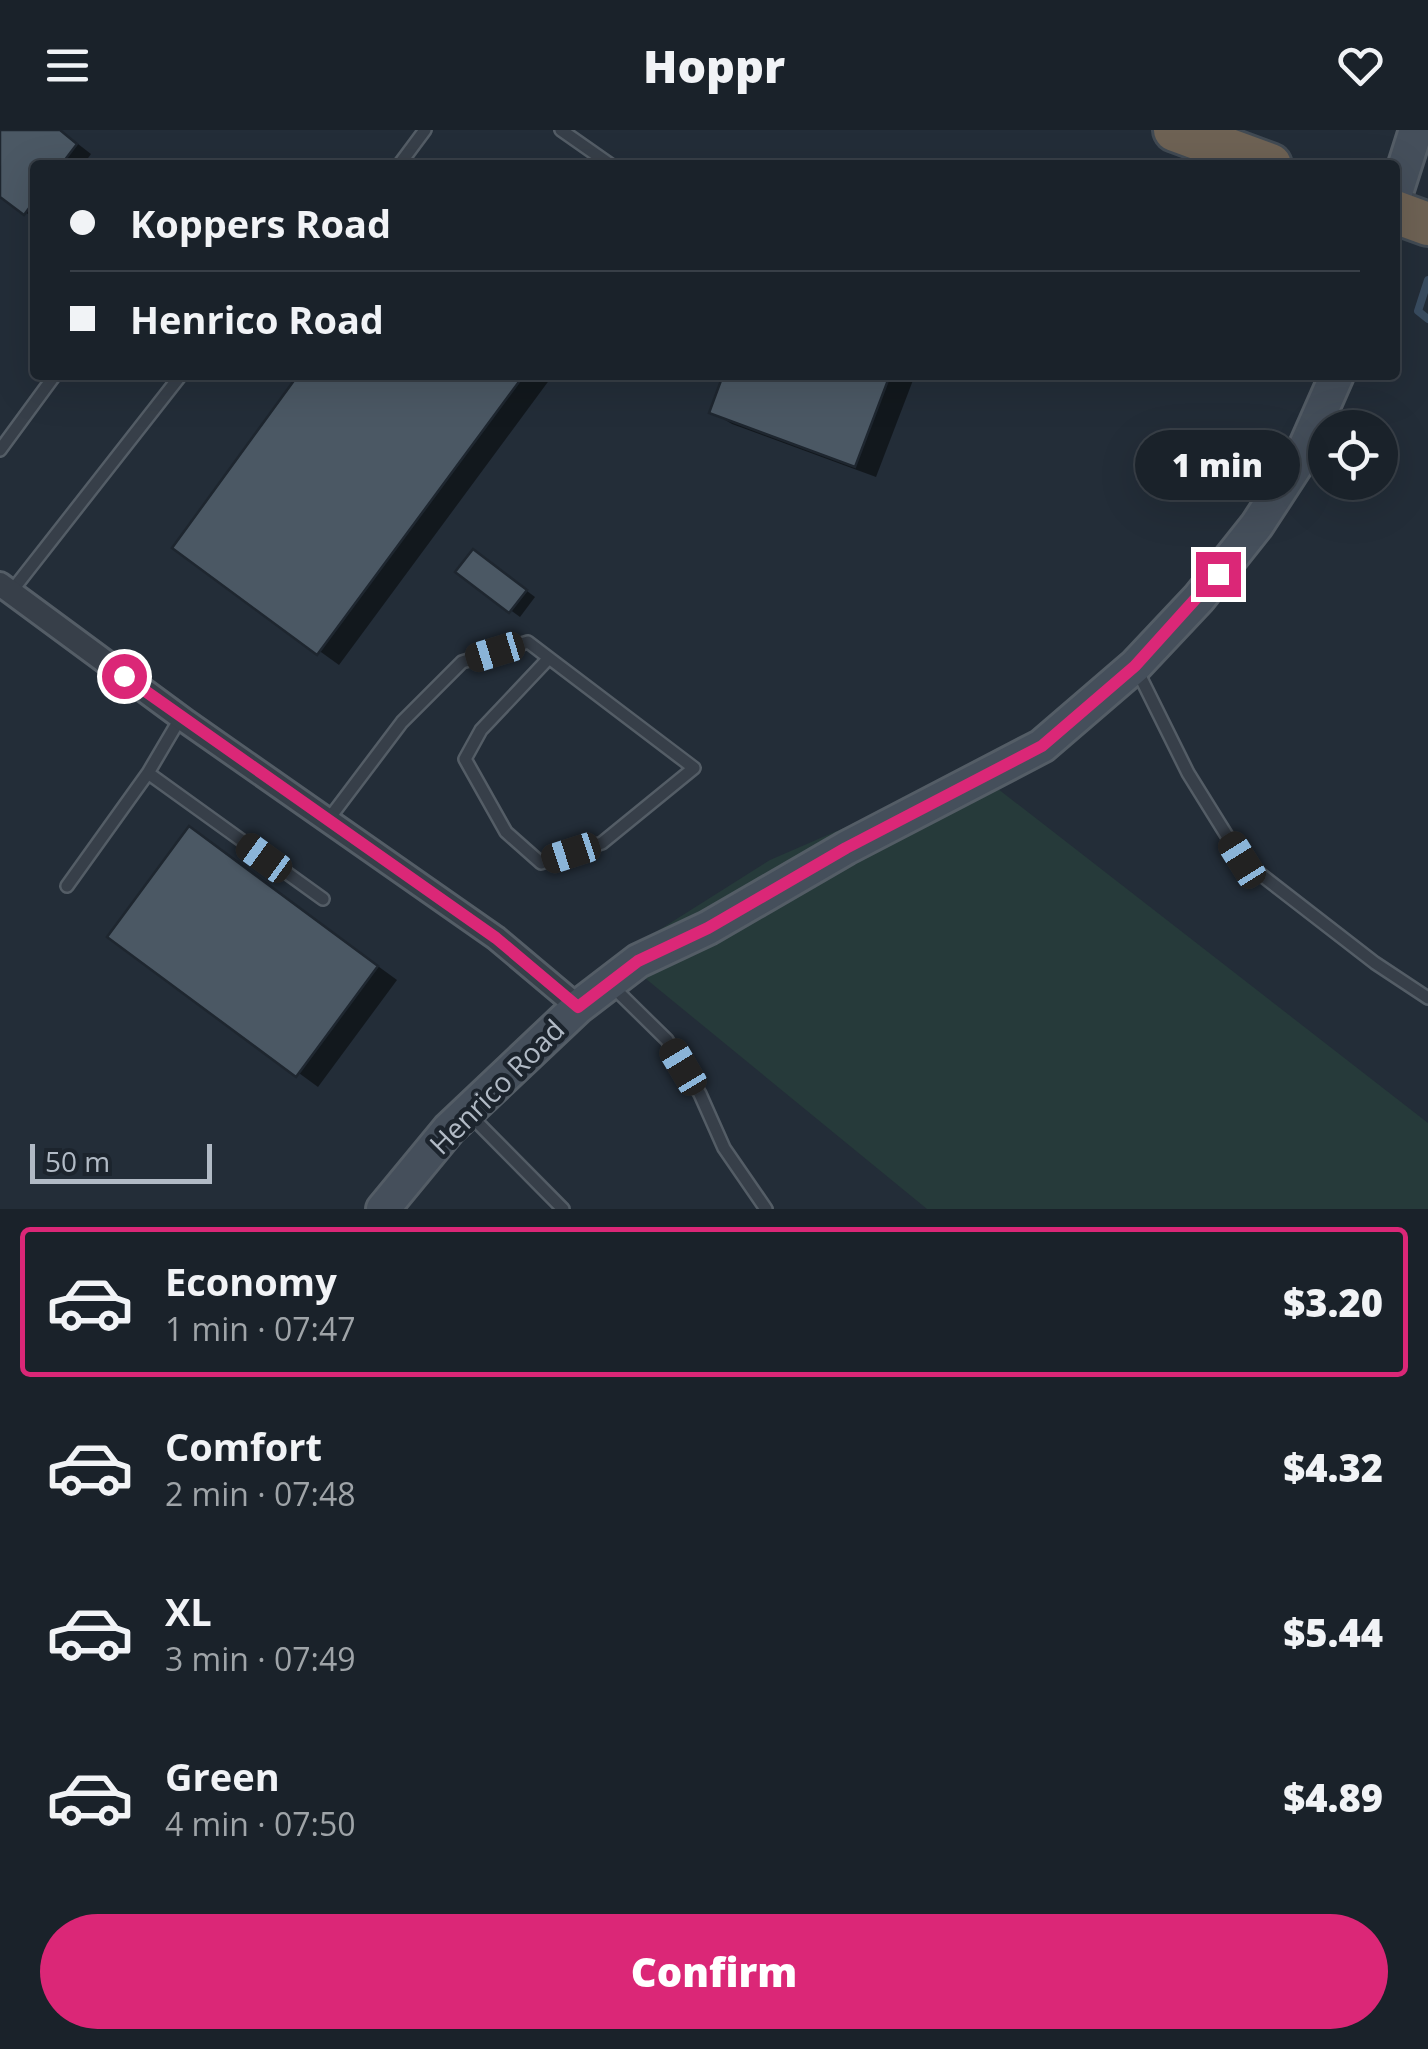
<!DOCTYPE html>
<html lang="en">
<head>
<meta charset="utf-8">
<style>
	:root { --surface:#1a222a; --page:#272f36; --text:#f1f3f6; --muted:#9fa4a8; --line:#383f47; --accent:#db2777 }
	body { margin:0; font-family:"Open Sans",sans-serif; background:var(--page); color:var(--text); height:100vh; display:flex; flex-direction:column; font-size:38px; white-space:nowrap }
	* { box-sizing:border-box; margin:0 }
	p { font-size:32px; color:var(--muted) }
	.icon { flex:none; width:55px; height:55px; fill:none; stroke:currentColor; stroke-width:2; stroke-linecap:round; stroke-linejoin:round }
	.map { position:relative; height:1079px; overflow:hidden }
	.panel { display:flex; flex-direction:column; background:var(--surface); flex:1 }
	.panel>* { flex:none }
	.guide { position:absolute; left:30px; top:30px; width:1370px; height:220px; border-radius:10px; box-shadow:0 10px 40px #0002,0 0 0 2px var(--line); display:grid; align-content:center; height:220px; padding:0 40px; background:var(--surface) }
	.tools { position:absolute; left:1308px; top:280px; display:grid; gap:20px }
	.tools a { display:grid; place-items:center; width:90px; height:90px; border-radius:50%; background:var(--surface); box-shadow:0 10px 40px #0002,0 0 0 2px var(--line); font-size:50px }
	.scale { position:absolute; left:30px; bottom:25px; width:182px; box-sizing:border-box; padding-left:10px; border:5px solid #b1bac5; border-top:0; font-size:28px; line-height:35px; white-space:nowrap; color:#b1bac5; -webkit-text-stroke:8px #1c242d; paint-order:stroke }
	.end { position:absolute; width:45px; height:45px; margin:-22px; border:12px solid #db2777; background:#fff; box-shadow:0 0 0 5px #fff }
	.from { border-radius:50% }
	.bubble { position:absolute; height:70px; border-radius:35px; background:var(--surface); box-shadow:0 10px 40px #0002,0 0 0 2px var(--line); font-size:32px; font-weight:800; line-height:70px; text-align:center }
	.car { position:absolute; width:30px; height:60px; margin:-30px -15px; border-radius:12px; box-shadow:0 0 8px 2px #0007; background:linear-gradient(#222 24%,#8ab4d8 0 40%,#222 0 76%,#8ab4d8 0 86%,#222 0) }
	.guide b { display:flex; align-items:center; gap:35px; height:95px; font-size:38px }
	.guide b+b { border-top:2px solid var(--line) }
	.guide i { width:25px; height:25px; background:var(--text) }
	ul { padding:18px 0 0; list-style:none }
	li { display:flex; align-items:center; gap:30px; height:150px; margin:0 20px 15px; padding:0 20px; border:5px solid transparent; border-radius:10px }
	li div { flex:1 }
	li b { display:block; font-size:38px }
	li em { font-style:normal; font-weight:800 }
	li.on { border-color:var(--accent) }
	li>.icon { width:90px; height:90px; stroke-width:1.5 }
	.button { display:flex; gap:20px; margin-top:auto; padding:20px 40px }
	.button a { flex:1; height:115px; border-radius:60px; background:var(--accent); color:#fff; font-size:40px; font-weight:800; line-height:115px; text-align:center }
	header { display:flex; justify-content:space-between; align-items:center; height:130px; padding:0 40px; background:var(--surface); font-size:45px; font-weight:800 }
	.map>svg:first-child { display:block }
	.green { fill:#263a3a }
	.shadow { fill:#0007 }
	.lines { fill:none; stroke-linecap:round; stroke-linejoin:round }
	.stream { stroke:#394c60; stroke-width:8 }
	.building { fill:#4b5864; stroke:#1e262f; stroke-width:2.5 }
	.lane-casing { stroke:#545d66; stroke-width:16 }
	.street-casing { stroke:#545d66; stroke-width:28 }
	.secondary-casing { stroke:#545d66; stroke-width:38 }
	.highway-casing { stroke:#414a53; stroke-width:48 }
	.lane { stroke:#373f49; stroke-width:11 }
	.street { stroke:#373f49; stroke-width:22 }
	.secondary { stroke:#454f5b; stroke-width:32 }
	.highway { stroke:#6e6254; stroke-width:42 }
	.route { stroke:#db2777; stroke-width:12 }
	.labels { text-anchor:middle; stroke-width:9; stroke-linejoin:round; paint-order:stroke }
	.street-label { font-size:28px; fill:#b1bac5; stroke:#1c242d }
</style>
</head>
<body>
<header><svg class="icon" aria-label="menu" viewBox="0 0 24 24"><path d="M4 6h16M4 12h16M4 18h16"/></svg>Hoppr<svg class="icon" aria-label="heart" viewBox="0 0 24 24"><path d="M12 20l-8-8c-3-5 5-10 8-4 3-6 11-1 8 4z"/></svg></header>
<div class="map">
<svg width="1428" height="1079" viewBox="0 0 1428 1079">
	<rect width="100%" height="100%" fill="#232d38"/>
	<path class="green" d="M 975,641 L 1428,993 L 1428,1079 L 927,1079 L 618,826 L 770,730 Z"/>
	<path class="shadow" d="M 0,0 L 60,0 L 91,24 L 83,35 L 35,35 L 35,89 L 0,64 Z
		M 301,245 L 553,245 L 339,535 L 176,418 Z
		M 725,245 L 915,245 L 876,347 L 732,294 L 712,282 Z
		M 483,428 L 535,467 L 520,487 L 459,442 Z
		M 190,699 L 397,850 L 318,957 L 111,806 Z"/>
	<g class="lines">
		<path class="stream" d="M 1428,150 L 1418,181 L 1428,189"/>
	</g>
	<path class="building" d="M 0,0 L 60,0 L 77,14 L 61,35 L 35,35 L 35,70 L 24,85 L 0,67 Z
		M 298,245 L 524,245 L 317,525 L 172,418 Z
		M 723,245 L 890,245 L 855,337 L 709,283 Z
		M 473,419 L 527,460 L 509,483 L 455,442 Z
		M 189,696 L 378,836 L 296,947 L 107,807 Z"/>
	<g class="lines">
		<defs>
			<path id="lane" d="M 561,0 L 611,35
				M 399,35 L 425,0
				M 0,320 L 55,245
				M 11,462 L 181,245
				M 1137,540 L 1188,643 L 1242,730 L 1375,833 L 1428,868
				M 181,587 L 148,643 L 323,769
				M 328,690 L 402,592 L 462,532 L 528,512 L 549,528 L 694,638 L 602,713 L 541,733 L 506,702 L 465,629 L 481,600 L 549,528
				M 67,756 L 148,643
				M 612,856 L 667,910 L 700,964 L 724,1018 L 766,1079
				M 470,985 L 563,1079"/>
			<path id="street" d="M 0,454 L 187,592 L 496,808 L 578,877"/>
			<path id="secondary" d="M 1395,66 L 1416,0
				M 383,1079 L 449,999 L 578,877 L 638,831 L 708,798 L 846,718 L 1042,616 L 1135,536 L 1199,468 L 1257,395 L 1300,329 L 1337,245"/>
			<path id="highway" d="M 1175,0 L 1270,35
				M 1395,82 L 1428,94"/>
		</defs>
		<use href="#lane" class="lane-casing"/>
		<use href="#street" class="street-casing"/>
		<use href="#secondary" class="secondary-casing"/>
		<use href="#highway" class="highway-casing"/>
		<use href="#lane" class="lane"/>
		<use href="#street" class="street"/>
		<use href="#secondary" class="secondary"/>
		<use href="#highway" class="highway"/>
	</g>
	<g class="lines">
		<path class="route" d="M 124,546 L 496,808 L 578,877 L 638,831 L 708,798 L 846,718 L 1042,616 L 1135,536 L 1218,444"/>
	</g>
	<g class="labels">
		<g class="street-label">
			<text transform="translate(497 957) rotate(-45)" y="10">Henrico Road</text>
		</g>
	</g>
</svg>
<div class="tools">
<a><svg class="icon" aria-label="locate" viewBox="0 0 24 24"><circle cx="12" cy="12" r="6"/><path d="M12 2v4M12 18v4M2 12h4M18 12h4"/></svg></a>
</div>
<div class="scale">50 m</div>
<i class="end from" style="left:124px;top:546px"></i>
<i class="end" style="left:1218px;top:444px"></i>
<div class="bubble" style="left:1135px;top:300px;width:165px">1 min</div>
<i class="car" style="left:495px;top:522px;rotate:253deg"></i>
<i class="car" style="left:571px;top:723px;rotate:252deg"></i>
<i class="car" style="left:264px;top:728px;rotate:306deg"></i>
<i class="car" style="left:1242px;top:730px;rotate:328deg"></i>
<i class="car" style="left:683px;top:937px;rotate:329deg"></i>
<div class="guide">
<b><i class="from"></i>Koppers Road</b>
<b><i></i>Henrico Road</b>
</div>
</div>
<section class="panel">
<ul>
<li class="on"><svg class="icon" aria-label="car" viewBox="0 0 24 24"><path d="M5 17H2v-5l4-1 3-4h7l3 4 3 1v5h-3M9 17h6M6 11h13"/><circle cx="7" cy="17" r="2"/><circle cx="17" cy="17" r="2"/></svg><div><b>Economy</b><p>1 min · 07:47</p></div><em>$3.20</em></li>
<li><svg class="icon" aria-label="car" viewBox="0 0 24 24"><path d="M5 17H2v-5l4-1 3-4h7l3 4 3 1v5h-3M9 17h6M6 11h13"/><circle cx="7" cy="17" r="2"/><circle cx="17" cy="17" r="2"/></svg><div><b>Comfort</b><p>2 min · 07:48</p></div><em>$4.32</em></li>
<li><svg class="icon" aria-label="car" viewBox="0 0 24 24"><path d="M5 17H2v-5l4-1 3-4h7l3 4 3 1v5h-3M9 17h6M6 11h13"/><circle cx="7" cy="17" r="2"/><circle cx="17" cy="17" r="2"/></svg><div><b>XL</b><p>3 min · 07:49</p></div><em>$5.44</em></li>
<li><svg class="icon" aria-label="car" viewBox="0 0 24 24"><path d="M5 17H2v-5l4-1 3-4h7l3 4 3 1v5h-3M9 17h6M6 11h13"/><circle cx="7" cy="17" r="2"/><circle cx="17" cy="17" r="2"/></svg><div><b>Green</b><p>4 min · 07:50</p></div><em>$4.89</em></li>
</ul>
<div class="button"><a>Confirm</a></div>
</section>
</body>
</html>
